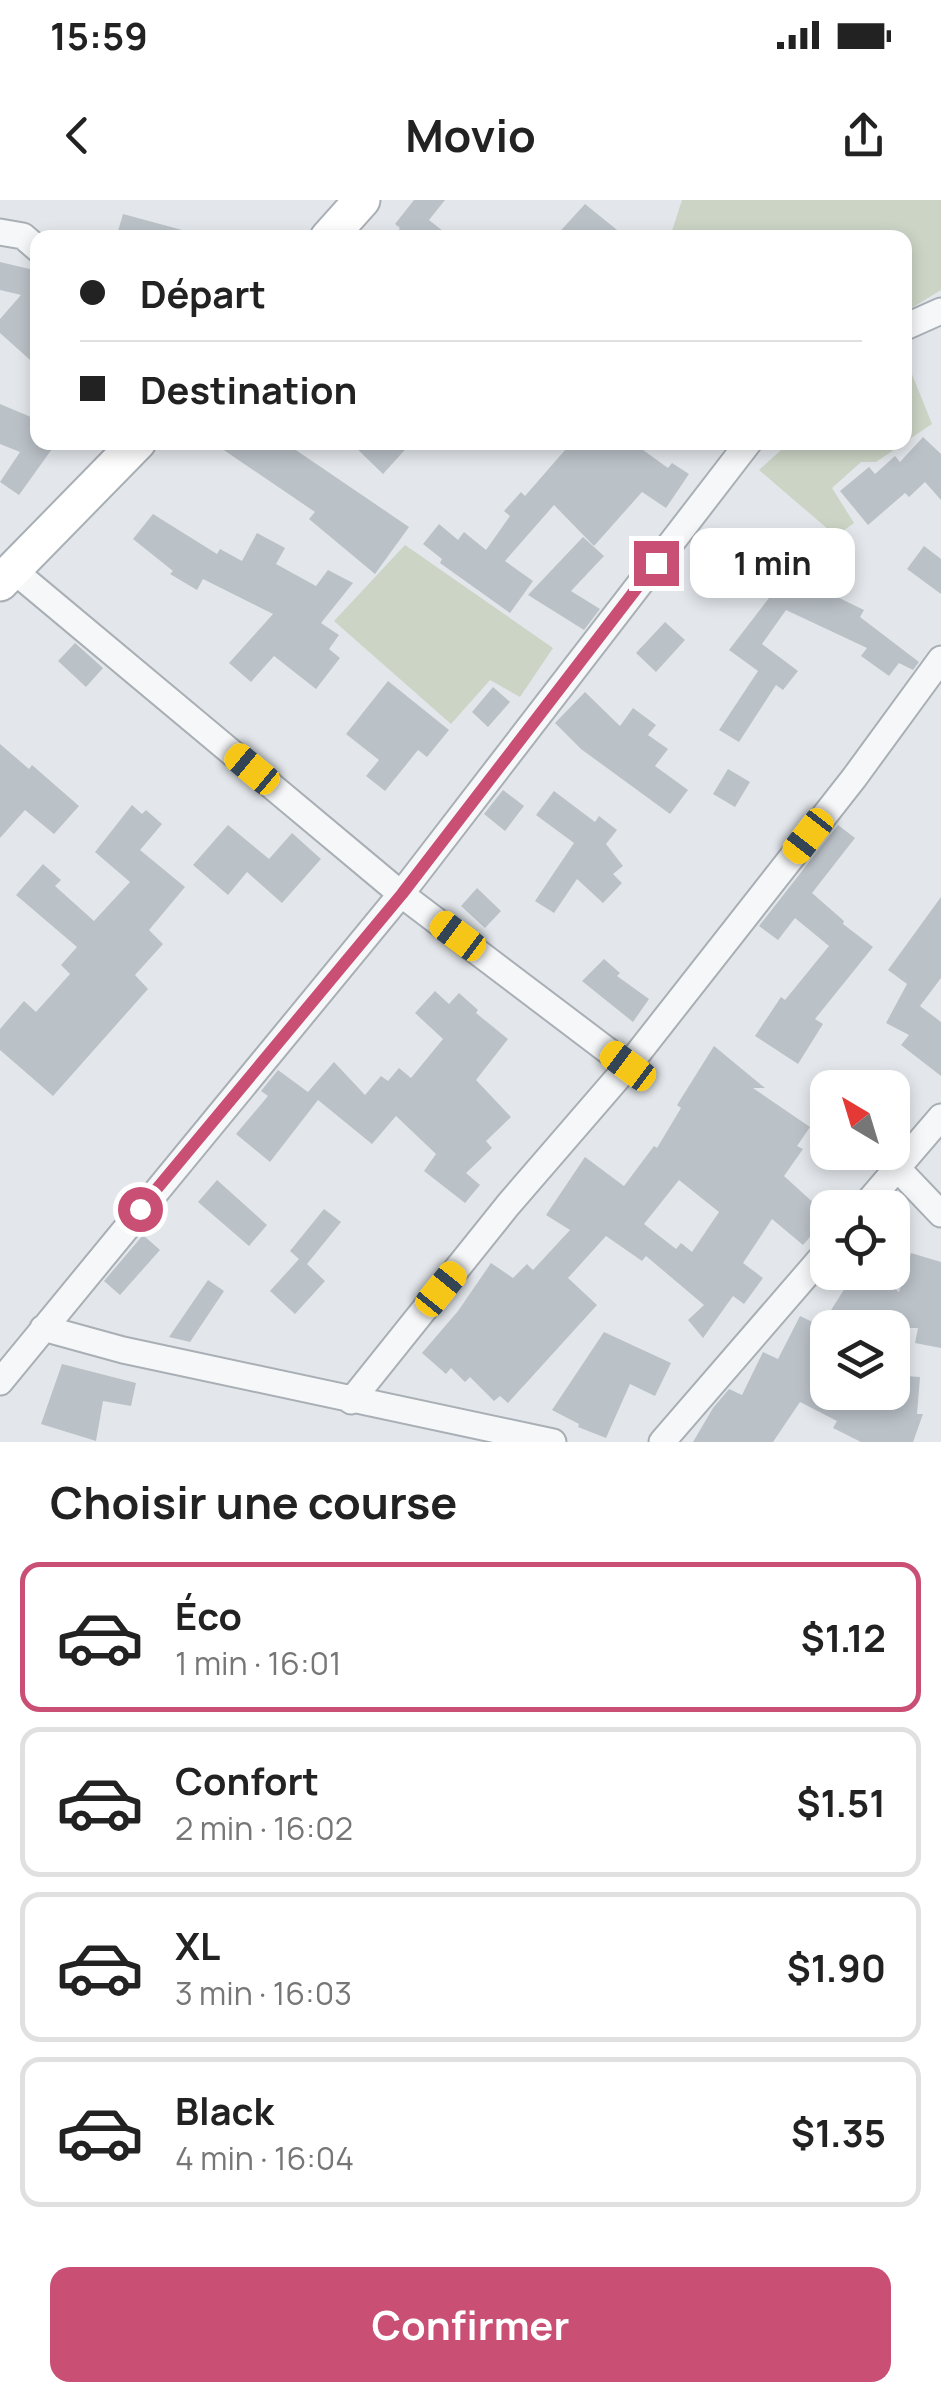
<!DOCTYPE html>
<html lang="fr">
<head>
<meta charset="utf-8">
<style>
	:root { --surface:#fff; --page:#f6f6f6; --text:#222; --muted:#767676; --line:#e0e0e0; --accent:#c94f75 }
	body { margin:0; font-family:Manrope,sans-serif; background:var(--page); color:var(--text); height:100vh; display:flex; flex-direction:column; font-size:38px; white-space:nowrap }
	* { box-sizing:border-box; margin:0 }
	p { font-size:32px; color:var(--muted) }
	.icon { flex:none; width:55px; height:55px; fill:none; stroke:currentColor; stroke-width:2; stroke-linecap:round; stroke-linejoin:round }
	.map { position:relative; height:1242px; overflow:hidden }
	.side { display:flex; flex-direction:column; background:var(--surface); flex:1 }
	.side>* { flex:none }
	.banner { position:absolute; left:30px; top:30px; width:882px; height:220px; border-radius:20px; box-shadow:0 5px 15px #0003; display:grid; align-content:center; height:220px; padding:0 50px; background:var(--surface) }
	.needle { width:65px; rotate:322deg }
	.controls { position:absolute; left:810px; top:870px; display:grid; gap:20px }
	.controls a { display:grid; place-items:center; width:100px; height:100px; border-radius:20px; background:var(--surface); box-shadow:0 5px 15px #0003; font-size:50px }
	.end { position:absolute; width:45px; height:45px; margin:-22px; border:12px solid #c94f75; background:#fff; box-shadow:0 0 0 5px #fff }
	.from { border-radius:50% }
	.bubble { position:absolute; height:70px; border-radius:20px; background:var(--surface); box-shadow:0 5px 15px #0003; font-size:32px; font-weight:700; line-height:70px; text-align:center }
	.car { position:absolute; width:30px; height:60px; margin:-30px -15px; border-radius:12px; box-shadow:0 0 8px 2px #0007; background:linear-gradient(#f5c518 24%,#345 0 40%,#f5c518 0 76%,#345 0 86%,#f5c518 0) }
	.banner b { display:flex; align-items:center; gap:35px; height:95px; font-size:38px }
	.banner b+b { border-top:2px solid var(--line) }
	.banner i { width:25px; height:25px; background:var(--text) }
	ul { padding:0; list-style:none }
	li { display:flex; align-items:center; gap:30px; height:150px; margin:0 20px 15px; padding:0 30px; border:5px solid var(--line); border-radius:20px }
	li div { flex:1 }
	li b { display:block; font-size:38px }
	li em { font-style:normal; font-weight:700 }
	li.selected { border-color:var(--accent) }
	li>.icon { width:90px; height:90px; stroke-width:1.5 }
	h2 { padding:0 50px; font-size:45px; line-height:120px }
	.primary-button { display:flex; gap:20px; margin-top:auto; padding:20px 50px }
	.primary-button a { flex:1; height:115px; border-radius:20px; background:var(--accent); color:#fff; font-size:40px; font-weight:700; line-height:115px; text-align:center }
	.status { display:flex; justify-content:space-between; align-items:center; height:70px; padding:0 50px; background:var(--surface); direction:ltr }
	.status svg { height:28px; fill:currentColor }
	header { display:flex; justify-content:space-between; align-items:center; height:130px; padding:0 50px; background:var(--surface); font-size:45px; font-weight:700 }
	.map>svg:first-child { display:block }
	.green { fill:#cbd4c5 }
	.building { fill:#bac1c7; fill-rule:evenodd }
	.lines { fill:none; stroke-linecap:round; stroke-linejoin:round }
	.street-casing { stroke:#a8afb5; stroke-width:29 }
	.secondary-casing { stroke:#a8afb5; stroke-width:39 }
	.street { stroke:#f6f7f9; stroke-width:25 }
	.secondary { stroke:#fff; stroke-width:35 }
	.route { stroke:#c94f75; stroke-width:12 }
</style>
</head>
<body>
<div class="status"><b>15:59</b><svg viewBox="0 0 49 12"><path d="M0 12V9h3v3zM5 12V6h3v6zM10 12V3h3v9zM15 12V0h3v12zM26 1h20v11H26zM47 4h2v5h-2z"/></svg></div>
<header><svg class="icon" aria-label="back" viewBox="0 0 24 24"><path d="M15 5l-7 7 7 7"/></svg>Movio<svg class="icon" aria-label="share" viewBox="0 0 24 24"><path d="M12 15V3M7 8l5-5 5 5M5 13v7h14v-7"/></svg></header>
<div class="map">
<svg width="941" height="1242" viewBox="0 0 941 1242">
	<rect width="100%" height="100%" fill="#e3e7eb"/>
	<path class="green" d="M 682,0 L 941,0 L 941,90 L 905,112 L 905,38 L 670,37 Z
		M 905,157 L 932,224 L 905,242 Z
		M 790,242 L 904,242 L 904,243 L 876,262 L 861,262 L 832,288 L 854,323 L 836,336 L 759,270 Z
		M 405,345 L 553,448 L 520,497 L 490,480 L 451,524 L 334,421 Z"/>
	<path class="building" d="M 414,0 L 445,0 L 429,20 L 452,38 L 393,38 L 400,28 L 395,24 Z
		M 585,4 L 627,38 L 554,38 Z
		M 123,14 L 182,30 L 181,38 L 116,38 Z
		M 0,62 L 38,71 L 38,167 L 0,133 L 0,119 L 21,95 L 0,90 Z
		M 0,204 L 38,220 L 38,242 L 57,242 L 19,295 L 0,282 L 20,252 L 0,244 Z
		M 923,237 L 941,254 L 941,300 L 925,282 L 909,297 L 905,293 L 868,325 L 840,291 L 869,267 L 875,274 L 895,256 L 900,262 Z
		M 212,242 L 284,242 L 409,327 L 375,374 L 309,319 L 315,312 Z
		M 350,242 L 412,242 L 383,274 Z
		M 572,242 L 632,242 L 668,268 L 672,263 L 689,274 L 666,308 L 642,292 L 594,346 L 554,305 L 505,361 L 533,381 L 510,413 L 440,363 L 442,359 L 423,344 L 439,324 L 458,340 L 464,332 L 486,350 L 510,316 L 504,311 L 521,292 L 525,296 Z
		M 153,314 L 217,354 L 220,349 L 242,361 L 257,333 L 285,348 L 276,364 L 316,386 L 328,370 L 353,383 L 321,423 L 339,435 L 329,449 L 340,458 L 316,489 L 274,456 L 251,482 L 229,463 L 273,414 L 203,379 L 197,390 L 170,374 L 173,371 L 133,339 Z
		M 819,333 L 850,360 L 827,392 L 864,410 L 860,417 L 919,462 L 913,470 L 899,463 L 889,476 L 861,456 L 867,448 L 786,410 L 762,444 L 798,471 L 783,490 L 776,485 L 739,542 L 719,530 L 758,471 L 729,450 Z
		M 583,337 L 604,356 L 571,391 L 600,409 L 584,430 L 528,395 Z
		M 924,346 L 941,359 L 941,394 L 907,369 Z
		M 665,422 L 685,440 L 656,472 L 636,453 Z
		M 75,443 L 103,468 L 86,487 L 58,461 Z
		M 388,481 L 449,530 L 427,557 L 418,550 L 385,591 L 366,576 L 379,560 L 346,534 Z
		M 493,487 L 510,502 L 488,527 L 472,512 Z
		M 585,492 L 620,526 L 633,508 L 656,525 L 648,535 L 668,549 L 655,566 L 688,590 L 670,614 L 581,549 L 555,523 Z
		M 0,544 L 29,569 L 32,565 L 79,606 L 54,634 L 25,610 L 0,638 Z
		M 728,569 L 750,582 L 735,607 L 713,594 Z
		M 503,590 L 524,606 L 505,631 L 484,614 Z
		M 554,591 L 595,622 L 599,616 L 617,630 L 606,644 L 623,666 L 613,674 L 622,683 L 603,703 L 577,679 L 554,713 L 535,701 L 574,643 L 536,615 Z
		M 132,605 L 142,614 L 146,610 L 162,624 L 140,650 L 185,687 L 149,730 L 163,744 L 135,775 L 148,789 L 53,896 L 0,850 L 0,829 L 24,801 L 36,812 L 70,774 L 61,765 L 77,747 L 16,695 L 43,664 L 61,680 L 55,686 L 94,721 L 130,682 L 95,652 Z
		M 228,625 L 269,659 L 292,633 L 321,659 L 282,703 L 247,672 L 228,695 L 193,665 Z
		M 838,625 L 855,638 L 812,693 L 844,721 L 843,724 L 873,747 L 815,819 L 823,824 L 798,864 L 755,836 L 781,797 L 785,800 L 829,746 L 795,718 L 778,740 L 759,726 Z
		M 477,688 L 501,711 L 485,728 L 461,706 Z
		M 941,697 L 941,778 L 920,806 L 941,822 L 941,876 L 901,845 L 909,835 L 886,823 L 907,784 L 888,770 Z
		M 604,759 L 620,773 L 617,776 L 649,799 L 633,822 L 582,781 Z
		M 435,791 L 449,804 L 459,793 L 478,810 L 476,813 L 508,839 L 476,880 L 511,917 L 486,941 L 492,948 L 466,973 L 480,985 L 465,1003 L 424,971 L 436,954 L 396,916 L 372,944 L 318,900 L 270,962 L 236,934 L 268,896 L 261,891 L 278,870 L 308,892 L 334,862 L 365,895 L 381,876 L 388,881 L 399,868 L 411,878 L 443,839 L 415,813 Z
		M 714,846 L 765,888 L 753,888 L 810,927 L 797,946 L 803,949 L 784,976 L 828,1016 L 803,1045 L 772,1019 L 743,1063 L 763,1078 L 744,1104 L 733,1096 L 703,1138 L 688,1120 L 704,1105 L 646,1056 L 642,1061 L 606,1036 L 568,1078 L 597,1105 L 508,1203 L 500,1196 L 494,1201 L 470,1177 L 465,1182 L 451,1168 L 446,1174 L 422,1153 L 458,1111 L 491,1063 L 513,1078 L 527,1064 L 533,1070 L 570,1030 L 546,1015 L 585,957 L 624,986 L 654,946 L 657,948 L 681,908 L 677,905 ZM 679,980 L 719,1012 L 692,1052 L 681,1043 L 676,1049 L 644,1024 Z
		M 217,980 L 267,1025 L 249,1046 L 198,1002 Z
		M 324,1009 L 341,1022 L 307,1064 L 325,1081 L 295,1114 L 270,1091 L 299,1059 L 290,1051 Z
		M 143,1035 L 160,1050 L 120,1095 L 104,1081 Z
		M 911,1053 L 941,1062 L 941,1148 L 915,1143 L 918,1128 L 824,1128 L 828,1129 L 828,1192 L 892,1192 L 892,1175 L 920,1177 L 917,1214 L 923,1214 L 913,1242 L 861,1242 L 833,1228 L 837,1221 L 800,1202 L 773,1242 L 693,1242 L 713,1208 L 729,1189 L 742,1195 L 763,1152 L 778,1159 L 800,1116 L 821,1126 L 845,1088 L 850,1072 L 870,1072 L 899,1092 Z
		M 208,1080 L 224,1091 L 190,1142 L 169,1137 Z
		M 604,1132 L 671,1163 L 655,1196 L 630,1184 L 606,1238 L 578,1227 L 579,1224 L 552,1210 Z
		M 62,1164 L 136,1183 L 131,1206 L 103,1201 L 96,1241 L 41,1224 Z"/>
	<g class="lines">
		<defs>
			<path id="street" d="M 0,32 L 23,36 L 38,49
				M 905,127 L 941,111
				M 12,369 L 401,694 L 628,866
				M 897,968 L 941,1014
				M 863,1008 L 941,917
				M 43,1128 L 123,1150 L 553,1242
				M 0,1182 L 401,694 L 749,242
				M 351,1201 L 508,1005 L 628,866 L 854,578 L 941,459
				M 662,1242 L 828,1050"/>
			<path id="secondary" d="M 328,38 L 362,0
				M 0,383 L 138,242"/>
		</defs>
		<use href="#street" class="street-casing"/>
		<use href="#secondary" class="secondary-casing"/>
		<use href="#street" class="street"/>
		<use href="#secondary" class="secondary"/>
	</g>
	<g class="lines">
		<path class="route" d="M 140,1009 L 402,694 L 656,363"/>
	</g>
</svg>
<div class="controls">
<a><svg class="needle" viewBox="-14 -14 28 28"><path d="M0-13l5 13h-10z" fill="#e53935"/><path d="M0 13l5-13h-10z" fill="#767676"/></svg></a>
<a><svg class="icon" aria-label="locate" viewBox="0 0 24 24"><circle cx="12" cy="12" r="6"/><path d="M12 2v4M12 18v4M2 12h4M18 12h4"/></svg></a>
<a><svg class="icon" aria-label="layers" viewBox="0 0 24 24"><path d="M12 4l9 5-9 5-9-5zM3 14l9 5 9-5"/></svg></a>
</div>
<i class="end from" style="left:140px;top:1009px"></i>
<i class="end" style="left:656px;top:363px"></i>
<div class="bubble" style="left:690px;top:328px;width:165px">1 min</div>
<i class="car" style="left:252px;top:569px;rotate:310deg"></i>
<i class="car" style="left:808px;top:636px;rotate:218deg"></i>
<i class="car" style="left:458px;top:736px;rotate:307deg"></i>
<i class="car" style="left:628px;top:866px;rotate:307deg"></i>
<i class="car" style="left:441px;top:1089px;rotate:39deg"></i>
<div class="banner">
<b><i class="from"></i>Départ</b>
<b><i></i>Destination</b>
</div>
</div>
<section class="side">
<h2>Choisir une course</h2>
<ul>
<li class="selected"><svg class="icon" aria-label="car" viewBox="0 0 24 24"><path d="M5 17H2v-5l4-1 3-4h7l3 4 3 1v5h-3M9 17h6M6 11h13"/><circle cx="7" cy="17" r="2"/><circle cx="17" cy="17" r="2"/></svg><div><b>Éco</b><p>1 min · 16:01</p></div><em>$1.12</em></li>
<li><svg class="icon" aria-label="car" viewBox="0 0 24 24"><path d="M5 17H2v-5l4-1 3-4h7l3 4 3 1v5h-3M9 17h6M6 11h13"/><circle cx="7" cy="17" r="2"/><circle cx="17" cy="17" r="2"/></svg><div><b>Confort</b><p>2 min · 16:02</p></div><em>$1.51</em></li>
<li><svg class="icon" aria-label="car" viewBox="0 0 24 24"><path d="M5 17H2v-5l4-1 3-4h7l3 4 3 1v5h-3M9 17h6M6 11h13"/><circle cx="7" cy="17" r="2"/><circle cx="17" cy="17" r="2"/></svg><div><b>XL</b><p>3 min · 16:03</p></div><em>$1.90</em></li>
<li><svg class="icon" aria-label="car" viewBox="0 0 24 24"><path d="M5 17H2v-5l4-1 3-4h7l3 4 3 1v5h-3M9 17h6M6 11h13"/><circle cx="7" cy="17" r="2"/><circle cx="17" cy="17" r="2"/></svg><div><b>Black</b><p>4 min · 16:04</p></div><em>$1.35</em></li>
</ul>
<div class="primary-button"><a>Confirmer</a></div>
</section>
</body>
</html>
